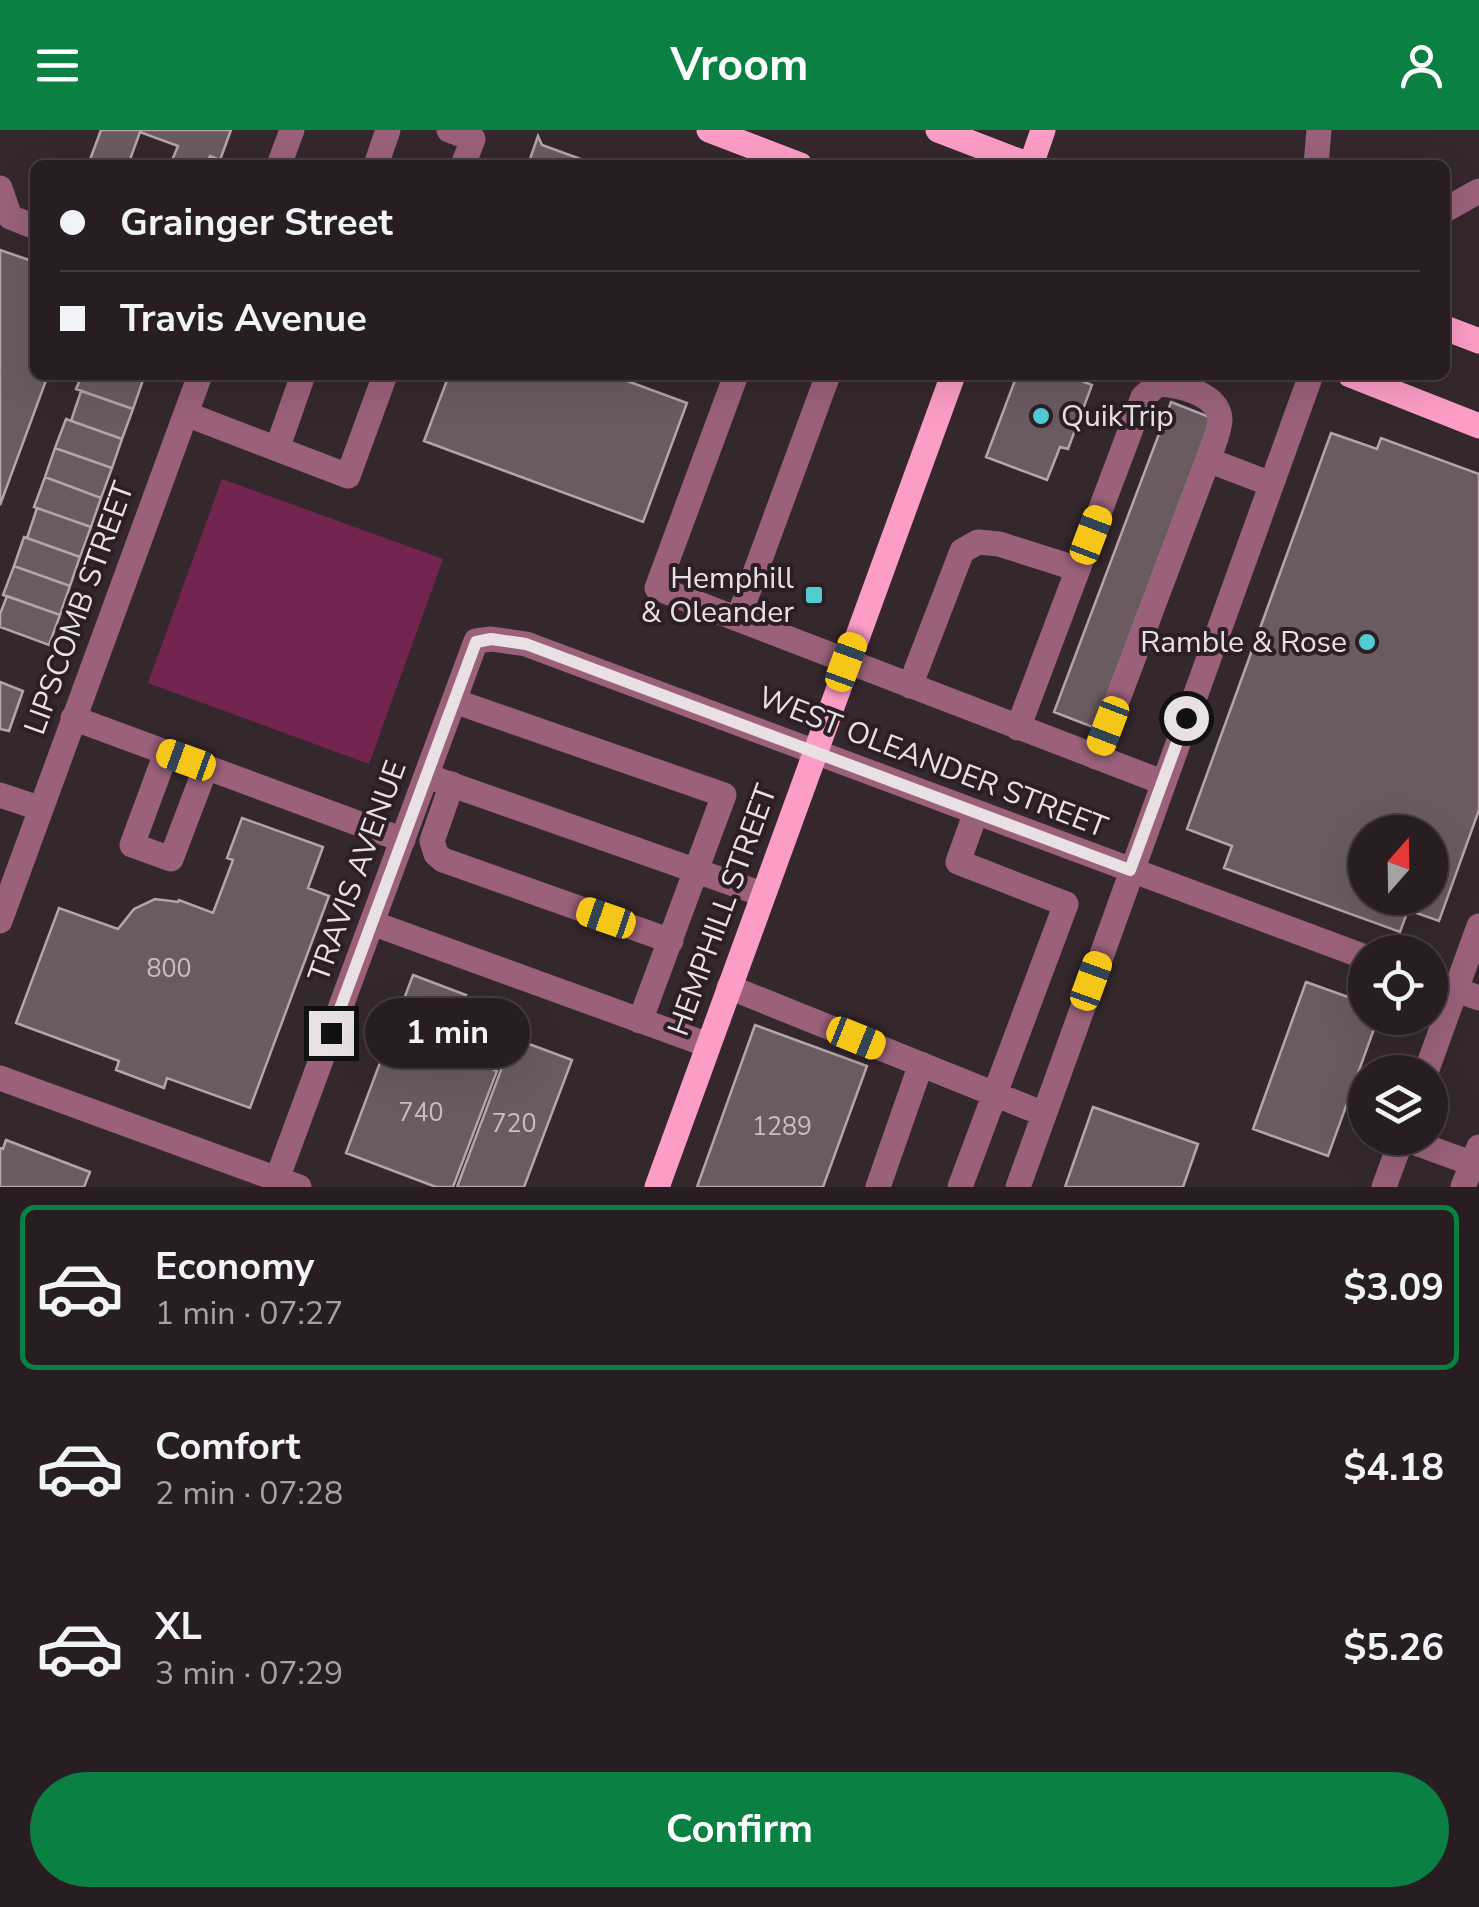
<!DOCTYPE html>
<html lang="en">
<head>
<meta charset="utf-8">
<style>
	:root { --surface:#281e22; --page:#342b2f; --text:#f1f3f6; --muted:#a5a2a5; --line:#443c40; --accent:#0b8043 }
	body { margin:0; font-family:"Nunito Sans",sans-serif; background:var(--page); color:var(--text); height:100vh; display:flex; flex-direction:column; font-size:38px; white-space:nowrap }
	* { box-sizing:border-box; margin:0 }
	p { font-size:32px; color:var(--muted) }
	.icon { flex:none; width:55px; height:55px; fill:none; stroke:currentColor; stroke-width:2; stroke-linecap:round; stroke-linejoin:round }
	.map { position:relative; height:1057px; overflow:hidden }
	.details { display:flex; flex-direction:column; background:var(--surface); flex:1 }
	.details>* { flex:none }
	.guide { position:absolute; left:30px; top:30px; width:1420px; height:220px; border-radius:15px; box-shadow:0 10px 40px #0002,0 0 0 2px var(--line); display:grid; align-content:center; height:220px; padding:0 30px; background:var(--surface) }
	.needle { width:65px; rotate:20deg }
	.controls { position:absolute; left:1348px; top:685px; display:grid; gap:20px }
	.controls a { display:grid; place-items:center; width:100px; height:100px; border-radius:50%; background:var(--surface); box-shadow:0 10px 40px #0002,0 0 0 2px var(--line); font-size:50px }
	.end { position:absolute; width:45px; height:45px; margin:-22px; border:12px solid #e9e0e4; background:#111; box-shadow:0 0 0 5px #111 }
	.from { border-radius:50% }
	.bubble { position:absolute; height:70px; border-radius:35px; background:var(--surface); box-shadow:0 10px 40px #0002,0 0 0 2px var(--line); font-size:32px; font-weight:700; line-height:70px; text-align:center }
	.car { position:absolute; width:30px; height:60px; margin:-30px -15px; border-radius:12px; box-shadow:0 0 8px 2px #0007; background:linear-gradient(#f5c518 24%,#345 0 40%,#f5c518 0 76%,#345 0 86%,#f5c518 0) }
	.guide b { display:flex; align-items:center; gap:35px; height:95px; font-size:38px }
	.guide b+b { border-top:2px solid var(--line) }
	.guide i { width:25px; height:25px; background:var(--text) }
	ul { padding:18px 0 0; list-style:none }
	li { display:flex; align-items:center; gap:30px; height:165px; margin:0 20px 15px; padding:0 10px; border:5px solid transparent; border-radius:15px }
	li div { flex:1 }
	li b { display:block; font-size:38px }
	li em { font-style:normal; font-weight:700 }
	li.selected { border-color:var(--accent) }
	li>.icon { width:90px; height:90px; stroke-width:1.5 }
	.cta { display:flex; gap:20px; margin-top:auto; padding:20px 30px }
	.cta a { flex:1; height:115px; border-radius:60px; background:var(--accent); color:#fff; font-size:40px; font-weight:700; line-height:115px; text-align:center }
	header { display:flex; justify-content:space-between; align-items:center; height:130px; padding:0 30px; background:var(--accent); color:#fff; font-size:45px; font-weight:700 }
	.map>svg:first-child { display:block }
	.green { fill:#74254f }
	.building { fill:#6a5b61; stroke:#b5a4ab; stroke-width:2.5; fill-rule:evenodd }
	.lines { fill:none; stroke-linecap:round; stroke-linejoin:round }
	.minor { stroke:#9b617b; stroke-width:25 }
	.major { stroke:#fc9dc8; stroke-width:25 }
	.route { stroke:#e9e0e4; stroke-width:12 }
	.poi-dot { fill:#51ccd4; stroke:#2b1e24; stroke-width:4 }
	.labels { text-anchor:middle; stroke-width:8; stroke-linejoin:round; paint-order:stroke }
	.number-label { font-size:25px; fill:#c9bfc3 }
	.poi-label { font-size:30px; fill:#e9e0e4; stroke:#2b1e24; text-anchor:end }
	.street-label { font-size:30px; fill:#e9e0e4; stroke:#2b1e24 }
</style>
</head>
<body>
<header><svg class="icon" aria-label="menu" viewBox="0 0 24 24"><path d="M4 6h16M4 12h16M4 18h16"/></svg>Vroom<svg class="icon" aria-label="person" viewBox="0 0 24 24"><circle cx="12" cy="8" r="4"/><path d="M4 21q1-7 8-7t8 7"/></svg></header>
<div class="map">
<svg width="1479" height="1057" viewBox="0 0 1479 1057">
	<rect width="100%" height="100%" fill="#35282d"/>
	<path class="green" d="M 222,349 L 443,429 L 369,634 L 148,553 Z"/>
	<path class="building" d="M 101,0 L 231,0 L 220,30 L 210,26 L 207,35 L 170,35 L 178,16 L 140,2 L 128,35 L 88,35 Z
		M 538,6 L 542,15 L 597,35 L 528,35 Z
		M 0,120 L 35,132 L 35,245 L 48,245 L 0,375 Z
		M 82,245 L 129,245 L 143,250 L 133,279 L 76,259 Z
		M 449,245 L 611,245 L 687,273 L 643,392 L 424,311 Z
		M 1017,245 L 1087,245 L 1084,252 L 1092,255 L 1068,319 L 1060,317 L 1047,350 L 986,327 Z
		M 81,261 L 133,279 L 122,309 L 71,291 Z
		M 1171,272 L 1212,288 L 1095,598 L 1054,582 Z
		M 66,289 L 122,309 L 112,338 L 55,318 Z
		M 1331,303 L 1377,319 L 1381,308 L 1479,344 L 1479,680 L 1439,791 L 1408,780 L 1400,802 L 1224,738 L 1232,716 L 1187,699 ZM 1365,702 L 1430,702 L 1430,768 L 1365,768 Z
		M 55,318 L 112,338 L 101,368 L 45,347 Z
		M 45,347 L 101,368 L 91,397 L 34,377 Z
		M 37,378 L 91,397 L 80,427 L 27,408 Z
		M 24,407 L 80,427 L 70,456 L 14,436 Z
		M 14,436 L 70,456 L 60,485 L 3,465 Z
		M 7,466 L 60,485 L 49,515 L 0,497 L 0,484 Z
		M 0,552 L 23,561 L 9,601 L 0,599 Z
		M 242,688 L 323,717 L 308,758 L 329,766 L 250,978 L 167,948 L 164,958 L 116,940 L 119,931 L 16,893 L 59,778 L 118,799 L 134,779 L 155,769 L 178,772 L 179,770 L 213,783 L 233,730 L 227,728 Z
		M 413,845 L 466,865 L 447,908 L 473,917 L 468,929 L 497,941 L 453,1057 L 436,1057 L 346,1023 Z
		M 1306,852 L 1365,873 L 1365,888 L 1378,888 L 1328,1026 L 1253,999 Z
		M 755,895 L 867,936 L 823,1057 L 697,1057 Z
		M 513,908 L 572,930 L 524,1057 L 457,1057 Z
		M 1093,977 L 1198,1014 L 1183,1057 L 1065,1057 Z
		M 6,1010 L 90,1042 L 84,1057 L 0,1057 L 0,1018 L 3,1019 Z"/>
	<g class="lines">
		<path class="minor" d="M 449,0 L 473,9 L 463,35
			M 279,35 L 292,0
			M 376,35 L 388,0
			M 1316,35 L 1319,0
			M 0,58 L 10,87 L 35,97
			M 1445,80 L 1479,61
			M 736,245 L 657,458 L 1162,652
			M 186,284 L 348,346 L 385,245
			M 277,319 L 303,245
			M 738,489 L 828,245
			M 910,556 L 962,421 L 978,412 L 999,414 L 1078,439
			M 454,571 L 724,665 L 640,891
			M 73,588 L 403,710
			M 1018,598 L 1143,267 L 1158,254 C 1178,255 1218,263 1220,289 C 1220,301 1212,318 1208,330
			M 166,623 L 132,715 L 171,729 L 206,637
			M 1096,627 L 1208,330 L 1271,354
			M 427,646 L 762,764
			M 452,654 L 432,711 L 436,724 L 443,730 L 671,811
			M 0,665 L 39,678
			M 0,791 L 200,245
			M 372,793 L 708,915
			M 1430,851 L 1479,868
			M 729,857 L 1044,984
			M 1426,942 L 1479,796
			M 0,948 L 299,1057
			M 1402,1008 L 1479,1036
			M 277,1049 L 476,511 L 491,509 L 526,514 L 1365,827
			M 878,1057 L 921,934
			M 960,1057 L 1066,774 L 958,732 L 976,682
			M 1018,1057 L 1311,245
			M 1384,1057 L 1402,1008
			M 1463,1057 L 1479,1017"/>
		<path class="major" d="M 709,0 L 800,35
			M 938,0 L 1029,35
			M 1031,35 L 1043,0
			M 1445,198 L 1479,211
			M 1350,245 L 1479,296
			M 657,1057 L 953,245"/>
	</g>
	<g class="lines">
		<path class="route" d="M 331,903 L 476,512 L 491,509 L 526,514 L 1130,740 L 1186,588"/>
	</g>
	<g class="poi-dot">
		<circle cx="1041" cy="286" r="10"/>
		<rect x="804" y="455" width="20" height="20" rx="5"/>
		<circle cx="1367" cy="512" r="10"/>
	</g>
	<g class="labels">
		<g class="number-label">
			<text x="169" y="847">800</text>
			<text x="421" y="991">740</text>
			<text x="514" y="1002">720</text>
			<text x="782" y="1005">1289</text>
		</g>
		<g class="poi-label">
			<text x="1061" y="296" text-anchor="start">QuikTrip</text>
			<text x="794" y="458">Hemphill<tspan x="794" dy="34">&amp; Oleander</tspan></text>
			<text x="1347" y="522">Ramble &amp; Rose</text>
		</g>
		<g class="street-label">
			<text transform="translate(79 478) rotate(-70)" y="10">LIPSCOMB STREET</text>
			<text transform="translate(933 632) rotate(21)" y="10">WEST OLEANDER STREET</text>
			<text transform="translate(357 741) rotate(-70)" y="10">TRAVIS AVENUE</text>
			<text transform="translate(722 780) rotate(-70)" y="10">HEMPHILL STREET</text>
		</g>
	</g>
</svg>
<div class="controls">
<a><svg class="needle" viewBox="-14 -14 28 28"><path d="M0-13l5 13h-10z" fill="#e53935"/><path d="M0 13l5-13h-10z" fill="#a5a2a5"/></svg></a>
<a><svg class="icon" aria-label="locate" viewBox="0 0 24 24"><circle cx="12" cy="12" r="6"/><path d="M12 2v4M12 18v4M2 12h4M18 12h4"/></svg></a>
<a><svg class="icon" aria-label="layers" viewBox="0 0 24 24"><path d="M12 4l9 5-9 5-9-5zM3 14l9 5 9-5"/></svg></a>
</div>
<i class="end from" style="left:1186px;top:588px"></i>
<i class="end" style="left:331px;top:903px"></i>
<div class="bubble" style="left:365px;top:868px;width:165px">1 min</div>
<i class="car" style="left:1091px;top:405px;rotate:21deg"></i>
<i class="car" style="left:846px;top:532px;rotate:20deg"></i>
<i class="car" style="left:1108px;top:596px;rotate:201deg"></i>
<i class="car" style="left:186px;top:630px;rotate:290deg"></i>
<i class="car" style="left:606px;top:788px;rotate:289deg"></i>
<i class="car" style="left:1091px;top:851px;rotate:20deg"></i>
<i class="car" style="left:856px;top:908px;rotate:112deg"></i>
<div class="guide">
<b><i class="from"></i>Grainger Street</b>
<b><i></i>Travis Avenue</b>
</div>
</div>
<section class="details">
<ul>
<li class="selected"><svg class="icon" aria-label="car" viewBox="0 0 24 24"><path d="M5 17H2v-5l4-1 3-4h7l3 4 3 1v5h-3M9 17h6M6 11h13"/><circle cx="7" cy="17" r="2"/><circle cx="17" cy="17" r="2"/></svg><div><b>Economy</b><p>1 min · 07:27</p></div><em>$3.09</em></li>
<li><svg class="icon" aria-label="car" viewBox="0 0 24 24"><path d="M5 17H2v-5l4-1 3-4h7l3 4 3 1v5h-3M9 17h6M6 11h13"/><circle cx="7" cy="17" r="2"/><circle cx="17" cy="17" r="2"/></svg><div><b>Comfort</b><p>2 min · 07:28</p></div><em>$4.18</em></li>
<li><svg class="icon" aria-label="car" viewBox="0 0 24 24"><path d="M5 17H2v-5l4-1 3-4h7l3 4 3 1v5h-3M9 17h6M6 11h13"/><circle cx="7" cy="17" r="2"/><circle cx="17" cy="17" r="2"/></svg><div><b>XL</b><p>3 min · 07:29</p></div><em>$5.26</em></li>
</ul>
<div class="cta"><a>Confirm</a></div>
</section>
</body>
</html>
